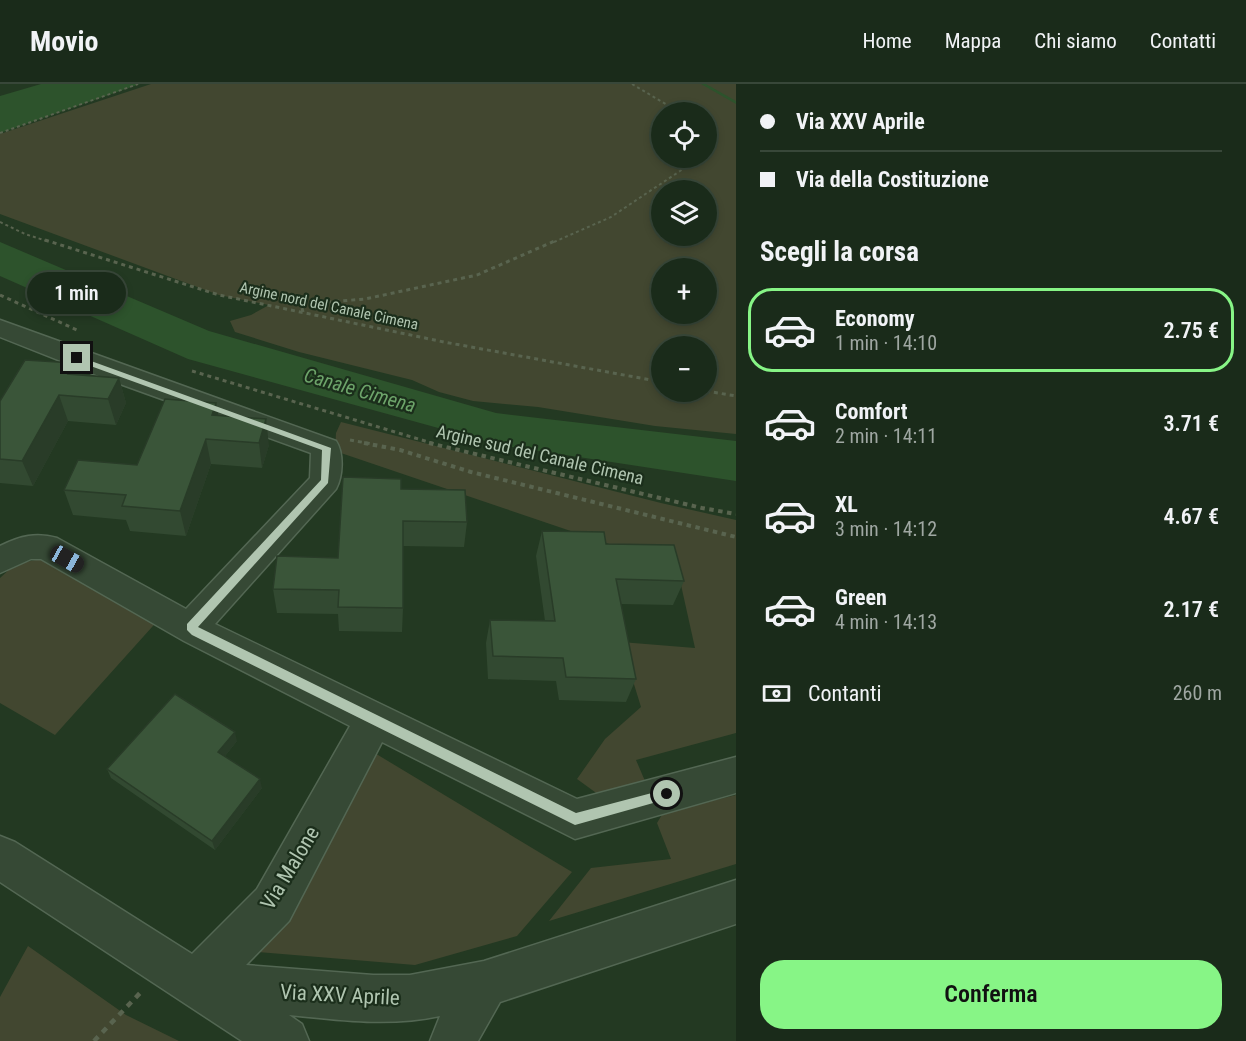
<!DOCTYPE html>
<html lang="it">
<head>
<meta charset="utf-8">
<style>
	:root { --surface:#1a2b1a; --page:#273727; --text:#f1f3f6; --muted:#9fa7a2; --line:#384739; --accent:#87f586 }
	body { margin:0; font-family:"Roboto Condensed",sans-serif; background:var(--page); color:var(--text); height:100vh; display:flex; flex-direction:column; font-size:22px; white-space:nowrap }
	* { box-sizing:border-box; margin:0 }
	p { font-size:20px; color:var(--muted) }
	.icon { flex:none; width:33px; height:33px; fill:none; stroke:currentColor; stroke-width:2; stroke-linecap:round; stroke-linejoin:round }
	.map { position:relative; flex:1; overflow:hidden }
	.details { display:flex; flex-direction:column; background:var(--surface); width:510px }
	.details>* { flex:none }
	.guide { display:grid; align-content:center; height:132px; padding:0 24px; background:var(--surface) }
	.buttons { position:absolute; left:651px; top:18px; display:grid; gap:12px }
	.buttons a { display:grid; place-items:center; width:66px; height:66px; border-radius:50%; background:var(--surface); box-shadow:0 3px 9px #0003,0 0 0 2px var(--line); font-size:30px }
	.end { position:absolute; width:27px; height:27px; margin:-14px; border:8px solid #b0c5b0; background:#111; box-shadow:0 0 0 3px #111 }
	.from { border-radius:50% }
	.bubble { position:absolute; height:42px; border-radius:21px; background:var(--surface); box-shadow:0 3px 9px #0003,0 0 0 2px var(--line); font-size:20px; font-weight:600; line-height:42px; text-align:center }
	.car { position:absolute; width:18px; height:36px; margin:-18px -9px; border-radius:8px; box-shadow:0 0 4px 2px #0007; background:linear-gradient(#222 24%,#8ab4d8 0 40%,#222 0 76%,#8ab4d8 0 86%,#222 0) }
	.guide b { display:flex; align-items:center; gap:21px; height:57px; font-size:22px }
	.guide b+b { border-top:2px solid var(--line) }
	.guide i { width:15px; height:15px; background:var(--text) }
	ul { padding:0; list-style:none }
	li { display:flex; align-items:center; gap:18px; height:84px; margin:0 12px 9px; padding:0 12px; border:3px solid transparent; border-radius:24px }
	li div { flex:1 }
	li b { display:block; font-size:22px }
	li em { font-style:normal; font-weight:600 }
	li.active { border-color:var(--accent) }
	li>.icon { width:54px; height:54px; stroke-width:1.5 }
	h2 { padding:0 24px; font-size:27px; line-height:72px }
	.pay { display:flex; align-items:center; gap:15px; height:66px; padding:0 24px; font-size:22px }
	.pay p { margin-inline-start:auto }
	.cta { display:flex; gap:12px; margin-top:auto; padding:12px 24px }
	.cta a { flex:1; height:69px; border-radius:24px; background:var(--accent); color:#111; font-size:24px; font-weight:600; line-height:69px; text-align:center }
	header { display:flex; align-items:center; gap:36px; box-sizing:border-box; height:84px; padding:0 30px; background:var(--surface); border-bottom:2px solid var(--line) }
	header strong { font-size:28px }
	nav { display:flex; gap:33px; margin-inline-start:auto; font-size:21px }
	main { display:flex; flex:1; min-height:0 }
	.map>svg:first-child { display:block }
	.green { fill:#424730; fill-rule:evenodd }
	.water { fill:#2d532c }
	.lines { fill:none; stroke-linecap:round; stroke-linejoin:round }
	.stream { fill:#2d532c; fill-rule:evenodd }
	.minor-casing { stroke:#536753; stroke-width:3 }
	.path-far3 { stroke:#59644f; stroke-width:2; stroke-dasharray:3 3; stroke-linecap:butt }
	.path-far2 { stroke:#59644f; stroke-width:3; stroke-dasharray:4 4; stroke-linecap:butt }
	.path-far1 { stroke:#59644f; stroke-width:4; stroke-dasharray:4.5 4.5; stroke-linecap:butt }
	.path { stroke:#59644f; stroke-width:4.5; stroke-dasharray:6 6; stroke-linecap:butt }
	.minor { fill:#364935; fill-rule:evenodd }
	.wall { fill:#324931 }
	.shaded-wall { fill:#293c28 }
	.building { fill:#3a5539; stroke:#293c28; stroke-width:1.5 }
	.route { fill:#b0c5b0 }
	.labels { text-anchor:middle; stroke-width:4.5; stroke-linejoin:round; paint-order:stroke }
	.far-street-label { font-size:15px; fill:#b0c5b0; stroke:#1b2e1b }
	.street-label { font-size:18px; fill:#b0c5b0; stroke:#1b2e1b }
	.water-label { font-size:20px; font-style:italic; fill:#6da46a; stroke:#1b2e1b }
	.near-street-label { font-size:21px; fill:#b0c5b0; stroke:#1b2e1b }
</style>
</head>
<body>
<header>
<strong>Movio</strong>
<nav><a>Home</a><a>Mappa</a><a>Chi siamo</a><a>Contatti</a></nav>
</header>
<main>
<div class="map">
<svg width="736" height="957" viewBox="0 0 736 957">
	<rect width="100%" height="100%" fill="#233922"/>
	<path class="green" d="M 151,0 L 736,0 L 736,350 L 655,342 L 538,323 L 473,317 L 439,308 L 412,296 L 299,268 L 235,248 L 230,237 L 251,231 L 269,221 L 219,211 L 0,130 L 0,50 ZM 662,28 L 706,28 L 706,74 L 662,74 ZM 662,106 L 706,106 L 706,152 L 662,152 ZM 662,184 L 706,184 L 706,230 L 662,230 ZM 662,262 L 706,262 L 706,308 L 662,308 Z
		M 341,338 L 661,419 L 736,436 L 736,649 L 636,676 L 648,704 L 634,709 L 629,701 L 599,711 L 577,695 L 605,655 L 641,623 L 621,558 L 695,564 L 677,483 L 335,367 L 336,349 Z
		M 46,474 L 161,533 L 55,651 L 0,619 L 0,494 L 15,480 Z
		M 373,668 L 572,788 L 517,852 L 415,881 L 258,868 L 300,817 Z
		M 736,711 L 736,780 L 549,837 L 591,784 L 671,775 L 657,739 L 663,729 Z
		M 28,862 L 126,931 L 179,957 L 0,957 L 0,913 Z"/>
	<path class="water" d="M 41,0 L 140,0 L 0,49 L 0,12 Z
		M 0,158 L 209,247 L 496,329 L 736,357 L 736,397 L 500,361 L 188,275 L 0,192 Z"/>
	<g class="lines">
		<path class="stream" d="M 701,0 L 706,0 L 736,17 L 736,20 Z"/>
		<defs>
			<path id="minor" d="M 0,236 L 336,357 C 344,369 343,392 336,405 L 215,540 L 577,715 L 736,673 L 736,709 L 575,755 L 382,658 L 289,837 L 246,881 L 373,891 L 410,891 L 484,877 L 736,796 L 736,840 L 500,918 L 478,957 L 430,957 L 440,932 C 389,943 340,936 289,931 L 302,940 L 309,957 L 242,957 L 0,798 L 0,752 L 15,758 L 192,870 L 257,805 L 350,642 L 184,557 L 41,475 L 31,475 L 0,489 L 0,462 C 20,452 36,448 57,454 L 186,525 L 310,394 L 311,369 L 109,296 L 0,253 Z"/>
		</defs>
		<use href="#minor" class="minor-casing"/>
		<path class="path-far3" d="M 632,0 L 679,28
			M 0,49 L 138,0
			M 0,138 L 25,150 L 50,158
			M 554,158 L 611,133 L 692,79 L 693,74"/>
		<path class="path-far2" d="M 45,156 L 219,211 L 444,258 L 662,298
			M 0,211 L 77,246
			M 303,228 L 300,216 L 316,219 L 365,215 L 477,191 L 557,156
			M 192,287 L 435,360
			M 706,307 L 736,312
			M 350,356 L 372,360"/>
		<path class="path-far1" d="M 364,359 L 400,366 L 471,388 L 736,453
			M 429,359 L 702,424 L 736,430"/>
		<path class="path" d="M 94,957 L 141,908"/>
		<use href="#minor" class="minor"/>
	</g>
	<path class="wall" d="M 74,279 L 77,290 L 119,294 L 126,319 L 116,341 L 68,337 L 33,402 L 0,399 L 0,317 Z
		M 216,319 L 218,331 L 269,361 L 262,384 L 211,380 L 186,452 L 130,447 L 126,436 L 73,431 L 64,406 L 137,381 Z
		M 401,405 L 467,438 L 464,463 L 403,462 L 403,524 L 402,548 L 339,547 L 338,530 L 277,529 L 273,505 L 338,474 Z
		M 542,447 L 606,460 L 684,497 L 673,521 L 621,520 L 636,595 L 626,618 L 559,616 L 556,597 L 488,595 L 486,559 L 490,536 L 545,537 L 536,472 Z
		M 237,657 L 225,672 L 262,704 L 215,766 L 111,694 L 107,685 Z"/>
	<path class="shaded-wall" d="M 74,279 L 82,305 L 68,290 Z
		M 119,294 L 126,319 L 116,341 L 108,315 Z
		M 59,311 L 68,337 L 33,402 L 22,377 Z
		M 216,319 L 221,345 L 217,356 L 212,331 Z
		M 266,335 L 269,361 L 262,384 L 259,359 Z
		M 206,355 L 211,380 L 186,452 L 180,427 Z
		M 235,648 L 237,657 L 221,677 L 218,668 Z
		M 260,695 L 262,704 L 215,766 L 212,757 Z"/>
	<path class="building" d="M 25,276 L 74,279 L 68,290 L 119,294 L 108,315 L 59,311 L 22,377 L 0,375 L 0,317 Z
		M 165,315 L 216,319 L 212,331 L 266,335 L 259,359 L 206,355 L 180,427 L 122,422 L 126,411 L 64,406 L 78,376 L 137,381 Z
		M 343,393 L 401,395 L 401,405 L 465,406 L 467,438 L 403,437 L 403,524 L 338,523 L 339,506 L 273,505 L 277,472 L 338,474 Z
		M 542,447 L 604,448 L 606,460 L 674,461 L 684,497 L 616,495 L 636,595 L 566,593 L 563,574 L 493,572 L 490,536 L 555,537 Z
		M 175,610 L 235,648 L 218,668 L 260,695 L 212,757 L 107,685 Z"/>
	<path class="route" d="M 74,273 L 80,273 L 331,364 L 328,399 L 198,543 L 200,544 L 576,729 L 667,705 L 671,706 L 671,714 L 575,741 L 192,551 L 187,546 L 187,540 L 321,396 L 322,366 L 74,276 Z"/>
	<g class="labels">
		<g class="far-street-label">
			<text transform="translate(329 222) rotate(12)" y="5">Argine nord del Canale Cimena</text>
		</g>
		<g class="street-label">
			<text transform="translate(540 371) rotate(13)" y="6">Argine sud del Canale Cimena</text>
		</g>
		<g class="water-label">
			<text transform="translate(360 306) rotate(16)" y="7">Canale Cimena</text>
		</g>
		<g class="near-street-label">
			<text transform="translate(290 784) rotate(-59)" y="7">Via Malone</text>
			<text transform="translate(340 911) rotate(3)" y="7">Via XXV Aprile</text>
		</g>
	</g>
</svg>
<div class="buttons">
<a><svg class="icon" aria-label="locate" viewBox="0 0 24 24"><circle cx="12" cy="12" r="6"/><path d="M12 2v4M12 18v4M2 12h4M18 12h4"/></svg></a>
<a><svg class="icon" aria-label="layers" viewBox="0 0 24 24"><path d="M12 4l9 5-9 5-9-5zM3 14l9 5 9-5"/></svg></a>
<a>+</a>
<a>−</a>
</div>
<i class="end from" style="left:667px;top:710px"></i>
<i class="end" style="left:77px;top:274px"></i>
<div class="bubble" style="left:27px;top:188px;width:99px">1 min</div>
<i class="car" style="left:67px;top:475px;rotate:119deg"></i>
</div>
<section class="details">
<div class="guide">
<b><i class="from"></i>Via XXV Aprile</b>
<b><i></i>Via della Costituzione</b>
</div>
<h2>Scegli la corsa</h2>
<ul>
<li class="active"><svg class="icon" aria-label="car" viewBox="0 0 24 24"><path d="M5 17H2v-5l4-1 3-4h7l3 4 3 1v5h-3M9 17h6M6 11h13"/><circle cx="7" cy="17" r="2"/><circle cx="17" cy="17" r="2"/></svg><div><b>Economy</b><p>1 min · 14:10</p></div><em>2.75 €</em></li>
<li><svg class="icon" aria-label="car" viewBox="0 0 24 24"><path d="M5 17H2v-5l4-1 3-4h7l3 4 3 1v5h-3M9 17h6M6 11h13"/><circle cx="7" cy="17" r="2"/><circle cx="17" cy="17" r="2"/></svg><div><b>Comfort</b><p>2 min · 14:11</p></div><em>3.71 €</em></li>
<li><svg class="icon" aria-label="car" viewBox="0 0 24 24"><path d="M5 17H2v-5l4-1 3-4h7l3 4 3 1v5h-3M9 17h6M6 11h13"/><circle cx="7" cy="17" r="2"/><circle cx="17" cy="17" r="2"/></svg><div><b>XL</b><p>3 min · 14:12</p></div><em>4.67 €</em></li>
<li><svg class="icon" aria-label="car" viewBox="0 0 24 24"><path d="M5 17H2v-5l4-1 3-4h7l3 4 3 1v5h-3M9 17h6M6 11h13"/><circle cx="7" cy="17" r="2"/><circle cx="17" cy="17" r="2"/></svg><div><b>Green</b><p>4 min · 14:13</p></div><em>2.17 €</em></li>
</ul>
<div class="pay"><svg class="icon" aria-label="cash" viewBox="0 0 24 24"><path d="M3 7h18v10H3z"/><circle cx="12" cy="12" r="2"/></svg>Contanti<p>260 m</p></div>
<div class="cta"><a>Conferma</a></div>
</section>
</main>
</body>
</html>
